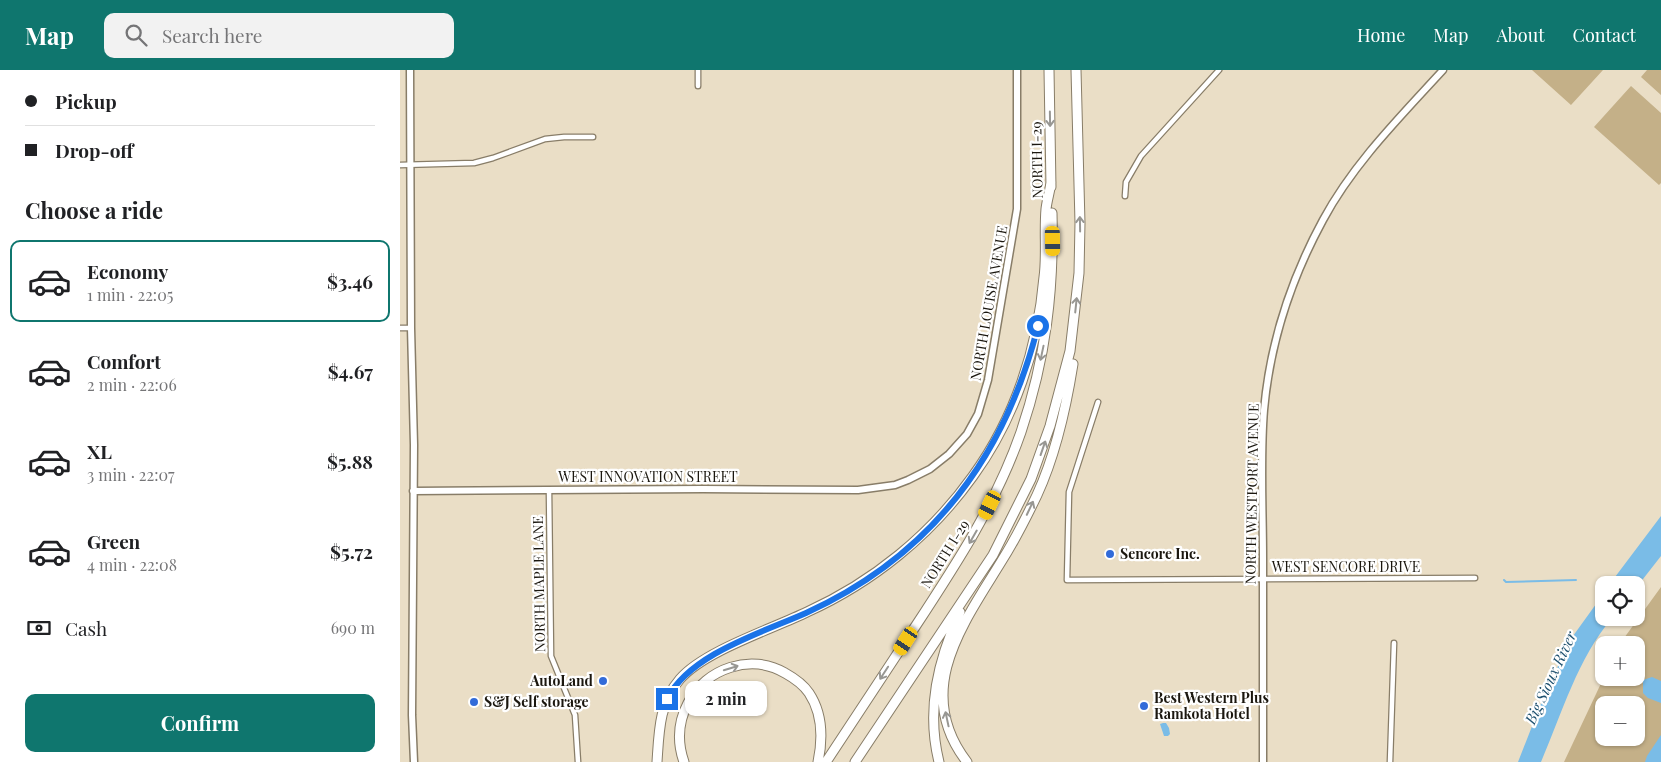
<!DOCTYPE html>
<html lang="en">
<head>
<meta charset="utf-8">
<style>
	:root { --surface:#fff; --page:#f2f2f2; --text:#202124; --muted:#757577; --line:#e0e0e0; --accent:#0f766e }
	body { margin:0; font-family:"Playfair Display",serif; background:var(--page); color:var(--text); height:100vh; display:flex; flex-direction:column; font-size:19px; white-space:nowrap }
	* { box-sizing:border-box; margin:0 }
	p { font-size:16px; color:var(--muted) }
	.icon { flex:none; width:28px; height:28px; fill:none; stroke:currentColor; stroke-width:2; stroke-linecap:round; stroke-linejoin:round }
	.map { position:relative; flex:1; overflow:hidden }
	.sheet { display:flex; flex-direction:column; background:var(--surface); width:400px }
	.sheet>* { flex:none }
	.top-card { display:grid; align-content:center; height:110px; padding:0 25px; background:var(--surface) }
	.tools { position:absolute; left:1195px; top:506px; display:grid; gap:10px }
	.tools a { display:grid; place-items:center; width:50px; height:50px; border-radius:10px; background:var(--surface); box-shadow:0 1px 4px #0004; font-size:25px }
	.end { position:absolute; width:22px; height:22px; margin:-11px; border:6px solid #1a73e8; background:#fff; box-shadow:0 0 0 2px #fff }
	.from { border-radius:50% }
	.bubble { position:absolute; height:35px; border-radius:10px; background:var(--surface); box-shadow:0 1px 4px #0004; font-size:16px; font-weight:700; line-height:35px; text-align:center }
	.car { position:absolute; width:15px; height:30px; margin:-15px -8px; border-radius:6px; box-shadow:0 0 4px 1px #0007; background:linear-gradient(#f5c518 24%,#345 0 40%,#f5c518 0 76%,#345 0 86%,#f5c518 0) }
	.top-card b { display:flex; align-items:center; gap:18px; height:48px; font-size:19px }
	.top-card b+b { border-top:1px solid var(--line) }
	.top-card i { width:12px; height:12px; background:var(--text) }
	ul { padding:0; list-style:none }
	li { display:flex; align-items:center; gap:15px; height:82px; margin:0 10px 8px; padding:0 15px; border:2px solid transparent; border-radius:10px }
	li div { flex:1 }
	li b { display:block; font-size:19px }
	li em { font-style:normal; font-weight:700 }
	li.on { border-color:var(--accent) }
	li>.icon { width:45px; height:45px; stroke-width:1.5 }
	h2 { padding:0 25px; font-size:22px; line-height:60px }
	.pay { display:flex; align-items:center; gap:12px; height:55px; padding:0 25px; font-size:19px }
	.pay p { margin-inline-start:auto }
	.cta { display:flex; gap:10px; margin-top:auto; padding:10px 25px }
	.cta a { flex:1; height:58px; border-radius:10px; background:var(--accent); color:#fff; font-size:20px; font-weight:700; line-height:58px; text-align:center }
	header { display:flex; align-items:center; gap:30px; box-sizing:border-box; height:70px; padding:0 25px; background:var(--accent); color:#fff }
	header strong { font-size:24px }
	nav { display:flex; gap:28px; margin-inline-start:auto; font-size:18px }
	.search { width:350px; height:45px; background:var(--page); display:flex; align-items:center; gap:12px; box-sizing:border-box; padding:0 18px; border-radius:10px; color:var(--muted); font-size:19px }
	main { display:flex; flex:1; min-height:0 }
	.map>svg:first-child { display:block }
	.green { fill:#c4b088; fill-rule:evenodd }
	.water { fill:#7abce7 }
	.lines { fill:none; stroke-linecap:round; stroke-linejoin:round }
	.stream { stroke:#7abce7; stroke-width:2 }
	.street-casing { stroke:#887d68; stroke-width:7 }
	.secondary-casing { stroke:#887d68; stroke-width:9 }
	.highway-casing { stroke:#887d68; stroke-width:11 }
	.street { stroke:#fff; stroke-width:4.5 }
	.secondary { stroke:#fff; stroke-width:6 }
	.highway { stroke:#fff; stroke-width:9 }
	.oneway { stroke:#989793 }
	.route { stroke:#1a73e8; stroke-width:6 }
	.poi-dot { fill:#326bd9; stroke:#fff; stroke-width:2 }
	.labels { text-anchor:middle; stroke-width:4.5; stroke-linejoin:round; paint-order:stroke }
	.street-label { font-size:14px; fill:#1b170f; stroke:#fff }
	.poi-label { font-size:14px; font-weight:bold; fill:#1b170f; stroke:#fff; text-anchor:start }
	.water-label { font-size:15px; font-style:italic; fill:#205270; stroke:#fff }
</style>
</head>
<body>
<header>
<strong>Map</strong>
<div class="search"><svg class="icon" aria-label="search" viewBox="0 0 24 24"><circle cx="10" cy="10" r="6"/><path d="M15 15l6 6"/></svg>Search here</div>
<nav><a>Home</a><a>Map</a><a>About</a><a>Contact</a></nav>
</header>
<main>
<section class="sheet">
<div class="top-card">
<b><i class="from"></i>Pickup</b>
<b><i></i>Drop-off</b>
</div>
<h2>Choose a ride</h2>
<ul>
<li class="on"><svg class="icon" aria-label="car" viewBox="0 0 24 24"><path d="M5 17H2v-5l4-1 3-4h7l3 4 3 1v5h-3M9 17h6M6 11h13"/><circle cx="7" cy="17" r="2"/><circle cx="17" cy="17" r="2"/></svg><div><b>Economy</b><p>1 min · 22:05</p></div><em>$3.46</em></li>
<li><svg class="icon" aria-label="car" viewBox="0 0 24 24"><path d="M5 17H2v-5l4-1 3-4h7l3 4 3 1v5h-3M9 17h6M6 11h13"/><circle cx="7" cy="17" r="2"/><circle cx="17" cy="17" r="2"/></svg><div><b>Comfort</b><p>2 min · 22:06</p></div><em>$4.67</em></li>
<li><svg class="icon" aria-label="car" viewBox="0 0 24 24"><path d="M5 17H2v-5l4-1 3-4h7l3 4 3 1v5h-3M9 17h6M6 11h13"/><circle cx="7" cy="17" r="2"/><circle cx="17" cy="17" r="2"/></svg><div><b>XL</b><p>3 min · 22:07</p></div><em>$5.88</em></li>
<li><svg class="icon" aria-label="car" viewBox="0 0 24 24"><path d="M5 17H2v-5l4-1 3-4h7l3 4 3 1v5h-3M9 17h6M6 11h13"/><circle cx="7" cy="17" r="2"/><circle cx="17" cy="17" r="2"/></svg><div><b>Green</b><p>4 min · 22:08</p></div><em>$5.72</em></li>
</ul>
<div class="pay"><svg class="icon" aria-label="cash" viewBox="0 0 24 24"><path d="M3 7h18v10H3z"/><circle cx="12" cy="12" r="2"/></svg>Cash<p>690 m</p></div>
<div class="cta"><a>Confirm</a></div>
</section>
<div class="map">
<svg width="1261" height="692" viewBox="0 0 1261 692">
	<rect width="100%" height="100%" fill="#eadec6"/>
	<path class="green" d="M 1132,0 L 1203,0 L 1171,35 Z
		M 1247,0 L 1261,0 L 1261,25 L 1241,7 Z
		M 1231,16 L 1261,43 L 1261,113 L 1259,115 L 1194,57 Z
		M 1261,517 L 1261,692 L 1164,692 L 1204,607 L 1236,608 L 1236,575 L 1219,575 ZM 1204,635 L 1236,635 L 1236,668 L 1204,668 Z"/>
	<path class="water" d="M 1261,446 L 1261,486 L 1236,518 L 1236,515 L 1209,515 Z
		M 1204,523 L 1204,548 L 1212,548 C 1178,588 1162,643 1141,692 L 1118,692 L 1147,618 L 1173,566 Z
		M 1252,607 L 1261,611 L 1261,633 L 1248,628 L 1243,623 L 1243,610 Z
		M 763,653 L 766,653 L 769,658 L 770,664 L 768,666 L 764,666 L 760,654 Z
		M 1261,665 L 1261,692 L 1245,692 L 1247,686 Z"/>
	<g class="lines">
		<path class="stream" d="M 1104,510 L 1106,512 L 1176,510
			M 1196,522 L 1204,529"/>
		<defs>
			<path id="street" d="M 298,16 L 298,0
				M 0,95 L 74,93 L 93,88 L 145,69 L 164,67 L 193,67
				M 725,126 L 726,112 L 741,86 L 819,0
				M 0,258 L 11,258
				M 698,332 L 669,422 L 667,510 L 1075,508
				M 149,420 L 151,586 L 175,645 L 178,692
				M 990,692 L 994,573"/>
			<path id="secondary" d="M 10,0 L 11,258 L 14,375 L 12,645 L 14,692
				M 13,421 L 303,419 L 458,420 L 495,415 L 508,410 L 530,399 L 549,384 L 567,364 L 578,344 L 588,310 L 617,139 L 617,0
				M 863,692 C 863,624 863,556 863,488 C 863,439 860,389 864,340 C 870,273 891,209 923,150 C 953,94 1000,47 1043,0"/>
			<path id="highway" d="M 649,0 L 651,117
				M 257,692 C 259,662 259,633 280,609 C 304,581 372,559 407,542 C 473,512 531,465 573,406 C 615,348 638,278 644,207 C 647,185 644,161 646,139 C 647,130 650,121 651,112
				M 284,692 C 277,672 278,652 288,633 C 306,598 351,583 385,603 C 394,608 403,614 409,623 C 423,644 423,668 418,692
				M 426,692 C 455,648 484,604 513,560 C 555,496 596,434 621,362 C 646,288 654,220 652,143
				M 455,692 L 593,485 L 631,409 L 650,356 L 670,281 L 679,203 L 680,153 L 676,0
				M 539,692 C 526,640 538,590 560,542
				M 567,692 C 512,621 563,554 601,492 C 615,470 626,448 637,425 C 656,384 666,338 673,294"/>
		</defs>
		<use href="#street" class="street-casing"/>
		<use href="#secondary" class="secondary-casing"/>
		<use href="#highway" class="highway-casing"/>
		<use href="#street" class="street"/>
		<use href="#secondary" class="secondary"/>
		<use href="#highway" class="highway"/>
	</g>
	<defs><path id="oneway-shaft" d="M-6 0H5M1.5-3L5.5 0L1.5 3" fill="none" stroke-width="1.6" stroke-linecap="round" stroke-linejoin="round" transform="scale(1.25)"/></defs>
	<g class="oneway">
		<use href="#oneway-shaft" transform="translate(650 49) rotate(89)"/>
		<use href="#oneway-shaft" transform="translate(680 154) rotate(-91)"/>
		<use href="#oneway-shaft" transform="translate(676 235) rotate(-84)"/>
		<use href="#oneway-shaft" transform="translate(642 283) rotate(102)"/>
		<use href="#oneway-shaft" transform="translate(643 378) rotate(-71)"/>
		<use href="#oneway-shaft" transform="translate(630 438) rotate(-65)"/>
		<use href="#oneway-shaft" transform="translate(573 467) rotate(120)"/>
		<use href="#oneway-shaft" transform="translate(331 598) rotate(-17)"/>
		<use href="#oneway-shaft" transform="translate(484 603) rotate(123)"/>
		<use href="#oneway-shaft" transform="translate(547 649) rotate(-102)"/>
	</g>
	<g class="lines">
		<path class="route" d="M 267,629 C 290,584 361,563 406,543 C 531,486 605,387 638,256"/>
	</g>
	<g class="poi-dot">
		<circle cx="710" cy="484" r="5"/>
		<circle cx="203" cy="611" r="5"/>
		<circle cx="74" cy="632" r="5"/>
		<circle cx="744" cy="636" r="5"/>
	</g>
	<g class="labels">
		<g class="street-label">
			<text transform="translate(637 90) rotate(-91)" y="5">NORTH I-29</text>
			<text transform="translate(589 233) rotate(-80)" y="5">NORTH LOUISE AVENUE</text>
			<text x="248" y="412">WEST INNOVATION STREET</text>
			<text transform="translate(852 424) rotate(-89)" y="5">NORTH WESTPORT AVENUE</text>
			<text transform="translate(545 484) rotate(-58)" y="5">NORTH I-29</text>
			<text x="946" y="502">WEST SENCORE DRIVE</text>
			<text transform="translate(139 514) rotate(-91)" y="5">NORTH MAPLE LANE</text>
		</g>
		<g class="poi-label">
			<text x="720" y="489">Sencore Inc.</text>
			<text x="193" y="616" text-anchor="end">AutoLand</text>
			<text x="754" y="633">Best Western Plus<tspan x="754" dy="16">Ramkota Hotel</tspan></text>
			<text x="84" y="637">S&amp;J Self storage</text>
		</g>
		<g class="water-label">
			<text transform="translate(1151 608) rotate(-65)" y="5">Big Sioux River</text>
		</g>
	</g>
</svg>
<div class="tools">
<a><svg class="icon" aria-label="locate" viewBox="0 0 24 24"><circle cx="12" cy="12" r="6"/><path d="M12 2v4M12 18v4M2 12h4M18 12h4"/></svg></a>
<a>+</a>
<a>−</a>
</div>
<i class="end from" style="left:638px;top:256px"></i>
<i class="end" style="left:267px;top:629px"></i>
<div class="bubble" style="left:285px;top:611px;width:82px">2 min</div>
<i class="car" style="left:653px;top:171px;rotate:179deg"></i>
<i class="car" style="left:590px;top:435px;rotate:206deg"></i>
<i class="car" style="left:506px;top:571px;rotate:213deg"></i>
</div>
</main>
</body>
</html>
